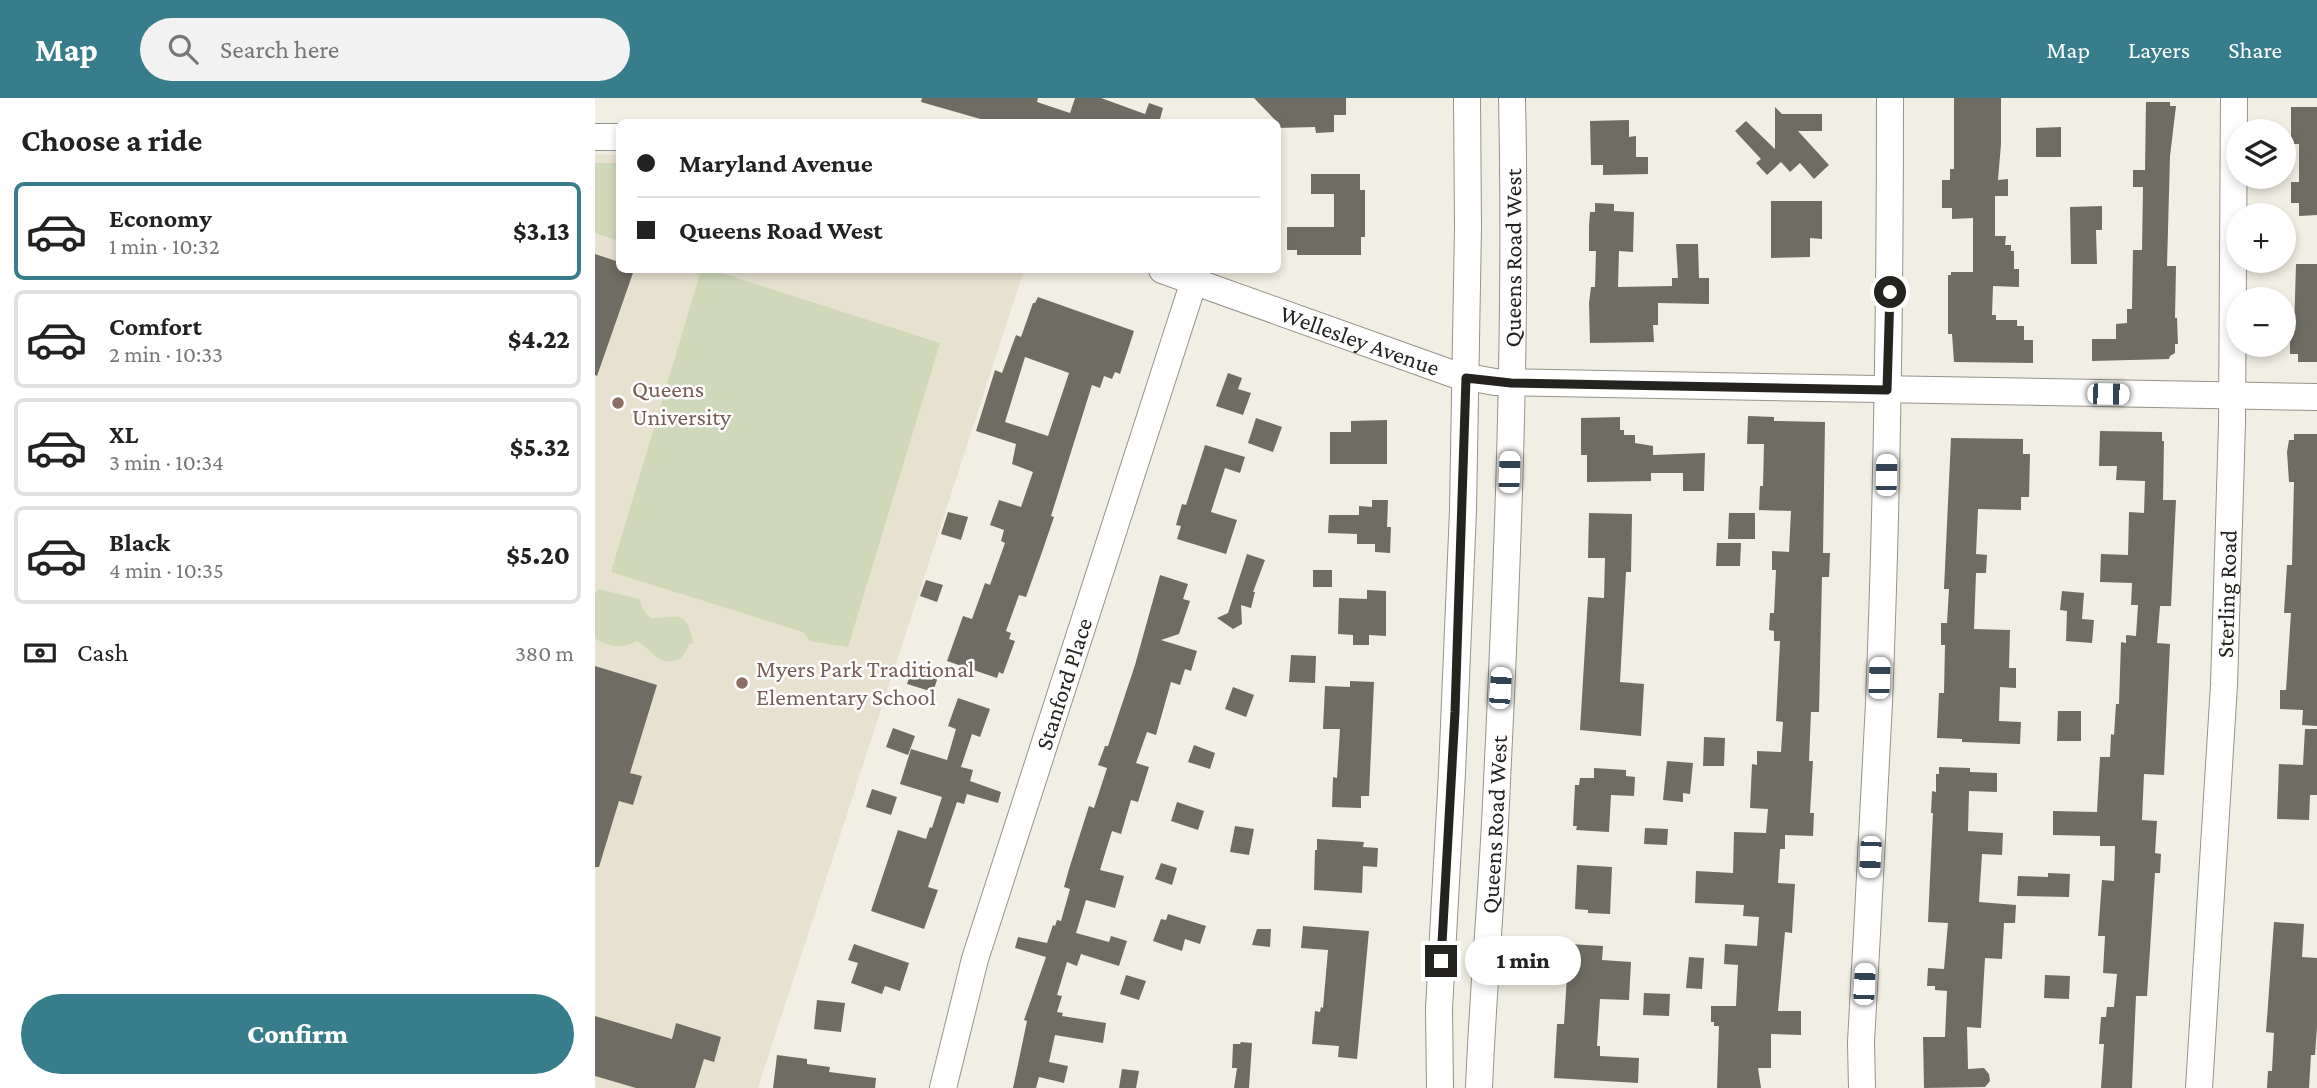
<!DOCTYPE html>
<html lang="en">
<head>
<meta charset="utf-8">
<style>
	:root { --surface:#fff; --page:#f2f2f2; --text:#222; --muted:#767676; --line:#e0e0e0; --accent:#387d8b }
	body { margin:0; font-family:"Crimson Pro",serif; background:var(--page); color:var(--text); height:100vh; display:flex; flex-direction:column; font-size:26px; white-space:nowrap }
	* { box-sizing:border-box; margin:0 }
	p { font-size:23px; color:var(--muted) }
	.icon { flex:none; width:38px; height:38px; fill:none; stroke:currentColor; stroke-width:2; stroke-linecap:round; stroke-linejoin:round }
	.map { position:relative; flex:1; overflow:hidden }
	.drawer { display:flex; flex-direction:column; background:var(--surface); width:595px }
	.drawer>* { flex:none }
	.hud { position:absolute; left:21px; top:21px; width:665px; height:154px; border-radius:10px; box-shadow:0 4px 10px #0003; display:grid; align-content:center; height:154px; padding:0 21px; background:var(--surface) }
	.fabs { position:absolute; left:1631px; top:21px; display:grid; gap:14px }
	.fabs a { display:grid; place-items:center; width:70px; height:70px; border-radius:50%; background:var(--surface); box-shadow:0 4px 10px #0003; font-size:35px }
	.end { position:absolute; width:32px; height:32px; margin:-16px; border:9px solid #24231f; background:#fff; box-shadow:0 0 0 4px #fff }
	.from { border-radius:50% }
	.bubble { position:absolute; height:49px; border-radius:24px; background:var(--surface); box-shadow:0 4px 10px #0003; font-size:23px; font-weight:800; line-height:49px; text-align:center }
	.car { position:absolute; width:21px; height:42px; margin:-21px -10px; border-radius:9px; box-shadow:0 0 5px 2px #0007; background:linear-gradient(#fff 24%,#345 0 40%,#fff 0 76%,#345 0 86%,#fff 0) }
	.hud b { display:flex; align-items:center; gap:24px; height:66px; font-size:26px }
	.hud b+b { border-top:2px solid var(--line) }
	.hud i { width:18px; height:18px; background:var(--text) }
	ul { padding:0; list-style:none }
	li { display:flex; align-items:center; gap:21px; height:98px; margin:0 14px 10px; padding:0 7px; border:4px solid var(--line); border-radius:10px }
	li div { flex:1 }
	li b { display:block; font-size:26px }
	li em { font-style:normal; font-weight:800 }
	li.selected { border-color:var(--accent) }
	li>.icon { width:63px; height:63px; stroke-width:1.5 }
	h2 { padding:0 21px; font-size:32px; line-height:84px }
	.pay { display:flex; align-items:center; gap:18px; height:77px; padding:0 21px; font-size:26px }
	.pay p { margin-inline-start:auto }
	.action { display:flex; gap:14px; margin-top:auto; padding:14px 21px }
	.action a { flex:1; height:80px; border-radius:42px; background:var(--accent); color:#fff; font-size:28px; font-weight:800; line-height:80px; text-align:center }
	header { display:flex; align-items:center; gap:42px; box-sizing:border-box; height:98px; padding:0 35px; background:var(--accent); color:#fff }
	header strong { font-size:33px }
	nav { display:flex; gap:38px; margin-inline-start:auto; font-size:24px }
	.search { width:490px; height:63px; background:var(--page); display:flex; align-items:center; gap:18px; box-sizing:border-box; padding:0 24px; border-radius:38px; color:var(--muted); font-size:26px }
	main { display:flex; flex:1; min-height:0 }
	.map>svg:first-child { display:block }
	.built { fill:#e7e2d0 }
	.green { fill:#d0d8b9 }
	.building { fill:#6f6d63; fill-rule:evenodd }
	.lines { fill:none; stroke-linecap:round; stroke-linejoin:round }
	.minor-casing { stroke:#969389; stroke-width:28 }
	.minor { stroke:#fff; stroke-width:26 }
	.route { stroke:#24231f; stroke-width:9 }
	.education-dot { fill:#8d6e63; stroke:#fff; stroke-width:2.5 }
	.labels { text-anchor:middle; stroke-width:5; stroke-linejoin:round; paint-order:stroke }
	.street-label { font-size:24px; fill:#24231f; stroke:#fff }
	.education-label { font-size:24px; fill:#785e54; stroke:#fff; text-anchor:start }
</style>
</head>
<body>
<header>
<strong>Map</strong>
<div class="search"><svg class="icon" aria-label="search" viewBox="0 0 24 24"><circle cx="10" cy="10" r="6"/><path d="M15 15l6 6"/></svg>Search here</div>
<nav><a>Map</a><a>Layers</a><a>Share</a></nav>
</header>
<main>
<section class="drawer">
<h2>Choose a ride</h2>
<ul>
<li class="selected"><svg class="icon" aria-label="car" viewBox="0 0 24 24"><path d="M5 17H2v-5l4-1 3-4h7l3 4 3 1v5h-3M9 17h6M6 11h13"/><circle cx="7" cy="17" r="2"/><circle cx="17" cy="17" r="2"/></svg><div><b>Economy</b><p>1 min · 10:32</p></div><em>$3.13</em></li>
<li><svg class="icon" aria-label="car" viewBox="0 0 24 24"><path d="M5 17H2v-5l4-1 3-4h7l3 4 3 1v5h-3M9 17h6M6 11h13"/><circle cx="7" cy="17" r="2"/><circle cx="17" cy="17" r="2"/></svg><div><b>Comfort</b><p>2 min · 10:33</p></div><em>$4.22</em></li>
<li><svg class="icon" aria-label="car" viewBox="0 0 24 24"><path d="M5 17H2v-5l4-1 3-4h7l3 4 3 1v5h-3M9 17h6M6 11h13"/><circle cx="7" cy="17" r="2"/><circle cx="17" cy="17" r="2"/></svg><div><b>XL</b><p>3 min · 10:34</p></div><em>$5.32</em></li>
<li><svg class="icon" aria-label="car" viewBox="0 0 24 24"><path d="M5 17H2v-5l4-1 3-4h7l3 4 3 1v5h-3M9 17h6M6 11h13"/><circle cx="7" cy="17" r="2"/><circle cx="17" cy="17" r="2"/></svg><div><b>Black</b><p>4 min · 10:35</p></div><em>$5.20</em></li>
</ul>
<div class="pay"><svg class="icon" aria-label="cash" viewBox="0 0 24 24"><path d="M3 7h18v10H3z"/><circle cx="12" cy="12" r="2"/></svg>Cash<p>380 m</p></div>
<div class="action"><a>Confirm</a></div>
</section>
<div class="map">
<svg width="1722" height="990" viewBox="0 0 1722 990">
	<rect width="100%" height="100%" fill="#f1eee3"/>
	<path class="built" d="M 0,56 L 24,57 L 24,172 L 429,172 L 163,990 L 0,990 Z"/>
	<path class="green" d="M 0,65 L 24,65 L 24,143 L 0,135 Z
		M 106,172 L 117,172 L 345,245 L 253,549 L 215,543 L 208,534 L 16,474 Z
		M 4,491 L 44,501 L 50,515 L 56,520 C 83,519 92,511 98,545 L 94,546 C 91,558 81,567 67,562 C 58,558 51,548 42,543 C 31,551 10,549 0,540 L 0,495 Z"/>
	<path class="building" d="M 327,0 L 443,0 L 442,4 L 475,15 L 480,0 L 506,0 L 550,16 L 554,5 L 568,10 L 565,21 L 570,22 L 569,24 L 396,24 L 326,4 Z
		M 659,0 L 751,0 L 751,17 L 739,17 L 739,34 L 721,35 L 720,29 L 682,30 L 682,24 Z
		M 1359,0 L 1406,0 L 1406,46 L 1403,82 L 1413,81 L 1413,98 L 1400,98 L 1400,138 L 1411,138 L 1410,147 L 1416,147 L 1416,153 L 1419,153 L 1419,171 L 1424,171 L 1424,189 L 1398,188 L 1397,217 L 1401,217 L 1401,222 L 1422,222 L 1422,228 L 1429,228 L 1429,242 L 1438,242 L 1438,265 L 1359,264 L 1357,236 L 1353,236 L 1353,177 L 1356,177 L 1356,174 L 1378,174 L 1378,120 L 1357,121 L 1357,110 L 1347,110 L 1347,82 L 1355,82 L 1355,71 L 1359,71 Z
		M 1551,4 L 1575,4 L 1575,8 L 1581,8 L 1575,58 L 1572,168 L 1581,168 L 1580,220 L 1582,220 L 1583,246 L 1580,246 L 1580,255 L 1575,258 L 1574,261 L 1497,263 L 1497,241 L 1521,241 L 1521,226 L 1532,225 L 1532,211 L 1537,211 L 1538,152 L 1547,152 L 1548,89 L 1538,89 L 1538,72 L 1550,72 Z
		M 1180,9 L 1187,16 L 1227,16 L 1227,33 L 1203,33 L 1234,67 L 1219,81 L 1205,65 L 1195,74 L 1186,64 L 1172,77 L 1161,65 L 1166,61 L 1140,33 L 1151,23 L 1180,51 Z
		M 1696,9 L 1722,9 L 1722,117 L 1704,118 L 1704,105 L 1696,105 L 1696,84 L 1704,84 L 1704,46 L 1696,46 Z
		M 1034,22 L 1034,39 L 1041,38 L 1041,59 L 1053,59 L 1053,76 L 1008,77 L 1008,67 L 996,67 L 995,23 Z
		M 1466,29 L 1466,59 L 1441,59 L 1441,30 Z
		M 716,76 L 765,76 L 765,92 L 770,92 L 770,139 L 766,139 L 766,157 L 702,157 L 702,152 L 692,152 L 692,129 L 739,129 L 739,96 L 716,96 Z
		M 1176,103 L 1227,103 L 1227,141 L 1215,140 L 1215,159 L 1176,160 Z
		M 1000,105 L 1019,106 L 1019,113 L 1039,114 L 1038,154 L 1024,153 L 1023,189 L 1077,188 L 1077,180 L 1083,180 L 1081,146 L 1103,146 L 1104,180 L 1114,180 L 1114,206 L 1063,205 L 1063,227 L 1058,227 L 1059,244 L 995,245 L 994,205 L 996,189 L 1000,189 L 1001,153 L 994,153 L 994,128 L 995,114 L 1000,114 Z
		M 1507,108 L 1507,132 L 1501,132 L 1502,166 L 1476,166 L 1475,109 Z
		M 0,156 L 24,164 L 24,172 L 39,172 L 2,278 L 0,277 Z
		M 1701,166 L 1722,166 L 1722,264 L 1703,264 L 1703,256 L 1695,256 L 1695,233 L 1699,233 Z
		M 443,199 L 539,233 L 525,276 L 520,274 L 517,281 L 509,278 L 505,290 L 497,287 L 456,418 L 459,419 L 446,457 L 431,499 L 424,497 L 411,533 L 416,535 L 414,541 L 420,543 L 408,576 L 404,574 L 402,580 L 352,563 L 368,518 L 377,521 L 390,485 L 395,487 L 410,445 L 406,443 L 409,432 L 395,427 L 404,402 L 426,409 L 438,374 L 417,366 L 421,346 L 381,333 L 400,272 L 407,275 L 421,237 L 426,239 L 438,205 L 440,205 ZM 430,259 L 474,275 L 453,338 L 410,324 Z
		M 633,275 L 647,280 L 643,291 L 656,295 L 648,317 L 621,308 Z
		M 1153,318 L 1179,319 L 1179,323 L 1230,324 L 1228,455 L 1235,455 L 1234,479 L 1227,479 L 1224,614 L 1216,614 L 1214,663 L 1218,663 L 1215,715 L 1219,715 L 1218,738 L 1190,737 L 1190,751 L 1185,751 L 1183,785 L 1200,786 L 1197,835 L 1190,834 L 1183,913 L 1206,913 L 1206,937 L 1176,936 L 1176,970 L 1163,970 L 1166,990 L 1122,990 L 1124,928 L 1119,928 L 1119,924 L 1116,924 L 1116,908 L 1141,908 L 1143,867 L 1129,866 L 1130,846 L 1162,848 L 1164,819 L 1148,818 L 1149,807 L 1100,805 L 1101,773 L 1138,775 L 1139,734 L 1171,735 L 1173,711 L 1155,710 L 1157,666 L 1162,667 L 1162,653 L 1186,654 L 1188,624 L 1181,623 L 1185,543 L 1179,543 L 1179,533 L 1174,532 L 1175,515 L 1179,515 L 1181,472 L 1177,472 L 1177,453 L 1194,454 L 1196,413 L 1164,412 L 1165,388 L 1168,388 L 1169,346 L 1152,346 Z
		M 1025,319 L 1025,332 L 1029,332 L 1029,337 L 1040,337 L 1040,345 L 1058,348 L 1058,357 L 1110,355 L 1109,393 L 1088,393 L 1088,375 L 1056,375 L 1056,383 L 992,384 L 992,357 L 986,357 L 986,320 Z
		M 661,320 L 687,329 L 678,354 L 653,345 Z
		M 792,322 L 792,366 L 735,366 L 735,334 L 756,334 L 756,323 Z
		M 1505,333 L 1567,334 L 1567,343 L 1569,343 L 1568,402 L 1581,402 L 1576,508 L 1565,508 L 1562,545 L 1575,546 L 1569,677 L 1549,676 L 1547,722 L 1562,723 L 1560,755 L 1566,756 L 1565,775 L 1560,775 L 1552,898 L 1541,898 L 1537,990 L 1506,990 L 1509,946 L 1504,946 L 1506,919 L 1511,919 L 1512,909 L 1519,909 L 1522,876 L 1508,875 L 1510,838 L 1503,838 L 1507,782 L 1519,783 L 1520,748 L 1505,748 L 1505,738 L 1458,737 L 1458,713 L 1502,714 L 1505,659 L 1515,659 L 1516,636 L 1519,637 L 1521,606 L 1524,606 L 1526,544 L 1531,545 L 1531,537 L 1541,538 L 1543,507 L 1536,507 L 1537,485 L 1505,484 L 1506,456 L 1533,457 L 1534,414 L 1549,415 L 1550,383 L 1521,382 L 1522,368 L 1504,368 Z
		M 1699,336 L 1722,336 L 1722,628 L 1707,627 L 1708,612 L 1685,611 L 1685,592 L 1691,592 L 1696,515 L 1689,515 L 1692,467 L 1697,467 L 1699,384 L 1694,384 L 1692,354 L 1694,342 L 1699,342 Z
		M 1356,340 L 1428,341 L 1428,356 L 1435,356 L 1434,399 L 1426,399 L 1426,412 L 1383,411 L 1381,456 L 1392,457 L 1391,475 L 1381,475 L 1379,531 L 1415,532 L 1414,570 L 1421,570 L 1421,590 L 1405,589 L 1404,623 L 1426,624 L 1425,646 L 1367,644 L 1367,641 L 1342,640 L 1344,595 L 1349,595 L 1350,547 L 1346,547 L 1346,525 L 1352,525 L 1354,491 L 1349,491 Z
		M 610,347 L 650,359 L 645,375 L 630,370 L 616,414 L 642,422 L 631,456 L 582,441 L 586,428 L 581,427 L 587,406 L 591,407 Z
		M 777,402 L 793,402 L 792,429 L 796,429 L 795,455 L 780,454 L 780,446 L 762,446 L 762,436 L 733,435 L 734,417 L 764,417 L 764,408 L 777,409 Z
		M 353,414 L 373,419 L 366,442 L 346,436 Z
		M 994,415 L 1037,416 L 1036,474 L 1031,474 L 1025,584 L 1049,586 L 1046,638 L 985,632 L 993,499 L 1009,500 L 1010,460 L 993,460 Z
		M 1134,415 L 1160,415 L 1160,441 L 1133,441 Z
		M 1122,445 L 1146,445 L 1145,468 L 1121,468 Z
		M 652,456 L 670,462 L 658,494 L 660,494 L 656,510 L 646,507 L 647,526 L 638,531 L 622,520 L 633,515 Z
		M 718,472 L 737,472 L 737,489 L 718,489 Z
		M 565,477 L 593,486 L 588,501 L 595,503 L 584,536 L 566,542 L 602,553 L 596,573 L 590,571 L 585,587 L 576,584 L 561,637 L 552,634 L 541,665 L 554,669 L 543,704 L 536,702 L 526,736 L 517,733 L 505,772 L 529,778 L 520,810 L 491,802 L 481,835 L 514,844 L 516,838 L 532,843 L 524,868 L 486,856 L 482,868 L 472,864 L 462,897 L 467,898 L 462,914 L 468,915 L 467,918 L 511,925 L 508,945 L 460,937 L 454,964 L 473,968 L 469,985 L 444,979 L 441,990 L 418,990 L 432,923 L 429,922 L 451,859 L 420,850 L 423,839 L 452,845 L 458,827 L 460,828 L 462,822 L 466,823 L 475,791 L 469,789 L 474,771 L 494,708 L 499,710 L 512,670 L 503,667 L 510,648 L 513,648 L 540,567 Z
		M 331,482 L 348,487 L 342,504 L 325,498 Z
		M 772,492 L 791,493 L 791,538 L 774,537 L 774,547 L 758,547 L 758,537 L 743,536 L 744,500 L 772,501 Z
		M 1467,493 L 1489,495 L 1487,521 L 1499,522 L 1497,545 L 1471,543 L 1472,513 L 1465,512 Z
		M 696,557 L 721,558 L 720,585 L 694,584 Z
		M 318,567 L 344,576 L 338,594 L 312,586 Z
		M 0,568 L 62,587 L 35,675 L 47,678 L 38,707 L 24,703 L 4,769 L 0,769 Z
		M 755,583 L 779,584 L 774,698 L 766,698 L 766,710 L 737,709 L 738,679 L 742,680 L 745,631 L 728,631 L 730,588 L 755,589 Z
		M 638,589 L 659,597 L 651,619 L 630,611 Z
		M 363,600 L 395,611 L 385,639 L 377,636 L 366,669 L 378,672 L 375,683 L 406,694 L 403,705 L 372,696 L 369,706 L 362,704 L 333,789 L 343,792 L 329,831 L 276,813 L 303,732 L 331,741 L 335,729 L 337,730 L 347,699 L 305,686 L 316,651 L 352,662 L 361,631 L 353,628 Z
		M 1463,613 L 1486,613 L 1486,643 L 1462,643 Z
		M 298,630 L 320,638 L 313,657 L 291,649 Z
		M 1710,631 L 1722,631 L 1722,697 L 1715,697 L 1714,722 L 1682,721 L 1684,666 L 1708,667 Z
		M 1109,639 L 1130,640 L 1129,668 L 1108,668 Z
		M 599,647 L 620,655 L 615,671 L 593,664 Z
		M 1072,663 L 1098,665 L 1095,696 L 1088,695 L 1088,704 L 1068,702 Z
		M 1344,669 L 1375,670 L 1375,674 L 1402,675 L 1402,694 L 1374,693 L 1373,733 L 1408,735 L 1407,757 L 1387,756 L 1384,804 L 1421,807 L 1420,825 L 1409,825 L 1407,861 L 1390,860 L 1386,930 L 1372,929 L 1373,971 L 1389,970 L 1394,976 L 1395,983 L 1390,989 L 1329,990 L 1328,939 L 1350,939 L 1352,893 L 1340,892 L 1340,888 L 1332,888 L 1333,870 L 1349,871 L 1353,825 L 1333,824 L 1338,715 L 1336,715 L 1337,693 L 1341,694 L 1341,676 L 1344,676 Z
		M 999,670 L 1031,672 L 1031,678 L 1040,679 L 1039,698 L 1016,697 L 1014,734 L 981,732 L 982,728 L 978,728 L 980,687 L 984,687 L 985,680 L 999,680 Z
		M 277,691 L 302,699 L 296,717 L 271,709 Z
		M 582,704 L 609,713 L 603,732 L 576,723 Z
		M 640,728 L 659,731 L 654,757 L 635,754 Z
		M 1050,730 L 1073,731 L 1072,747 L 1049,746 Z
		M 722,741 L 769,744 L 768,749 L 783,750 L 782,769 L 768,768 L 767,795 L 719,792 L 720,752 L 722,752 Z
		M 566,765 L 582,770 L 577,787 L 560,781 Z
		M 982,767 L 1017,769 L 1015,816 L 993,815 L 993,812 L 980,811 Z
		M 1453,775 L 1475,776 L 1474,799 L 1422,798 L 1423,778 L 1453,779 Z
		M 573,816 L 611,828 L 605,846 L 590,841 L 587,853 L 558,843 L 566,821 L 571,822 Z
		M 1679,824 L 1709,826 L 1707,859 L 1722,860 L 1722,929 L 1720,957 L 1716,957 L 1714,990 L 1672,990 L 1673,973 L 1677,973 L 1679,935 L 1671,934 Z
		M 708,828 L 774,833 L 762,961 L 743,959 L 744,948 L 717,946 L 720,913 L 725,914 L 726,909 L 728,910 L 733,852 L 706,850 Z
		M 662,831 L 676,831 L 675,849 L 657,847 Z
		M 259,846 L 314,865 L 305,893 L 290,888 L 287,896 L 256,885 L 263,865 L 253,862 Z
		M 974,846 L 1008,848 L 1007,862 L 1036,864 L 1034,902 L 1005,901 L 1002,948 L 1005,948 L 1005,958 L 1044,960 L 1043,985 L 959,980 L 962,926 L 969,926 Z
		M 1094,859 L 1109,860 L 1107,891 L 1091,890 Z
		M 531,877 L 551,883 L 544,902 L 525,896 Z
		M 1450,877 L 1475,878 L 1474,901 L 1449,900 Z
		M 1049,895 L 1075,896 L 1074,918 L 1048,917 Z
		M 222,902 L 250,905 L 246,934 L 219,931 Z
		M 0,918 L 77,941 L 81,925 L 126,939 L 119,964 L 109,961 L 100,990 L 41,990 L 0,978 Z
		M 646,944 L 657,945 L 654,990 L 639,990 L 642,970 L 637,970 L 638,946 L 645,946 Z
		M 182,957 L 212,961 L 212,966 L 235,969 L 234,974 L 281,980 L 280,990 L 178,990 Z
		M 527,971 L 544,973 L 541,990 L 524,990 Z"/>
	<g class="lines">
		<defs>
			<g id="minor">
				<path d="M 0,39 L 24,39"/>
				<path id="s1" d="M 567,172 L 861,277 L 900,284 L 1722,299"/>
				<path id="s2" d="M 348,990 L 380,861 L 599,183"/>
				<path d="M 845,990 L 844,910 L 857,675 L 868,412 L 873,129 L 872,0"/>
				<path id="s3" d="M 884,990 C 888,888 898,786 902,683 C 913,456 922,228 917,0"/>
				<path d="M 1267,990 L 1266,944 C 1272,831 1279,718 1284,605 C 1292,403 1295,202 1295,0"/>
				<path id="s4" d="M 1604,990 L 1629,587 L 1637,326 L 1639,0"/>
			</g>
		</defs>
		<use href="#minor" class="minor-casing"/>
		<use href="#minor" class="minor"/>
	</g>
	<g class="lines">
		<path class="route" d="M 846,863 L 860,614 L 871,280 L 916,285 L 1292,292 L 1295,194"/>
	</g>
	<g class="education-dot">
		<circle cx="23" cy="305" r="7"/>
		<circle cx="147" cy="585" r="7"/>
	</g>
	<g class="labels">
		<g class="street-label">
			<text dy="8" stroke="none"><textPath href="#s3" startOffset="831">Queens Road West</textPath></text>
			<text dy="8" stroke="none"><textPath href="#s1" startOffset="210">Wellesley Avenue</textPath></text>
			<text dy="8" stroke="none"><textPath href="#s4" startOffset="495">Sterling Road</textPath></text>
			<text dy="8" stroke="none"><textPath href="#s2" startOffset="422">Stanford Place</textPath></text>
			<text dy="8" stroke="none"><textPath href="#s3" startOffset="264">Queens Road West</textPath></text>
		</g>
		<g class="education-label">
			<text x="37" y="299">Queens<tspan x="37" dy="28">University</tspan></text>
			<text x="161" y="579">Myers Park Traditional<tspan x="161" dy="28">Elementary School</tspan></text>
		</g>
	</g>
</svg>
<div class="fabs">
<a><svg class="icon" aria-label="layers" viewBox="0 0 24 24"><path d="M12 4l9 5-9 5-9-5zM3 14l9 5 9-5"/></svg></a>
<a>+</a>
<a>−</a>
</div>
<i class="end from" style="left:1295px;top:194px"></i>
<i class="end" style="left:846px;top:863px"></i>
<div class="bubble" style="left:870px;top:838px;width:116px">1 min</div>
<i class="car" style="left:1513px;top:296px;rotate:91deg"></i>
<i class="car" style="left:914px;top:374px;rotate:2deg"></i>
<i class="car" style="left:1291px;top:377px;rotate:1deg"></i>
<i class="car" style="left:1284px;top:580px;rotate:2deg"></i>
<i class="car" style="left:905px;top:590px;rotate:4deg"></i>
<i class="car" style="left:1275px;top:759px;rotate:183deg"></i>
<i class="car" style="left:1269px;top:886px;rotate:3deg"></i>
<div class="hud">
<b><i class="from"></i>Maryland Avenue</b>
<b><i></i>Queens Road West</b>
</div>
</div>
</main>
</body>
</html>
